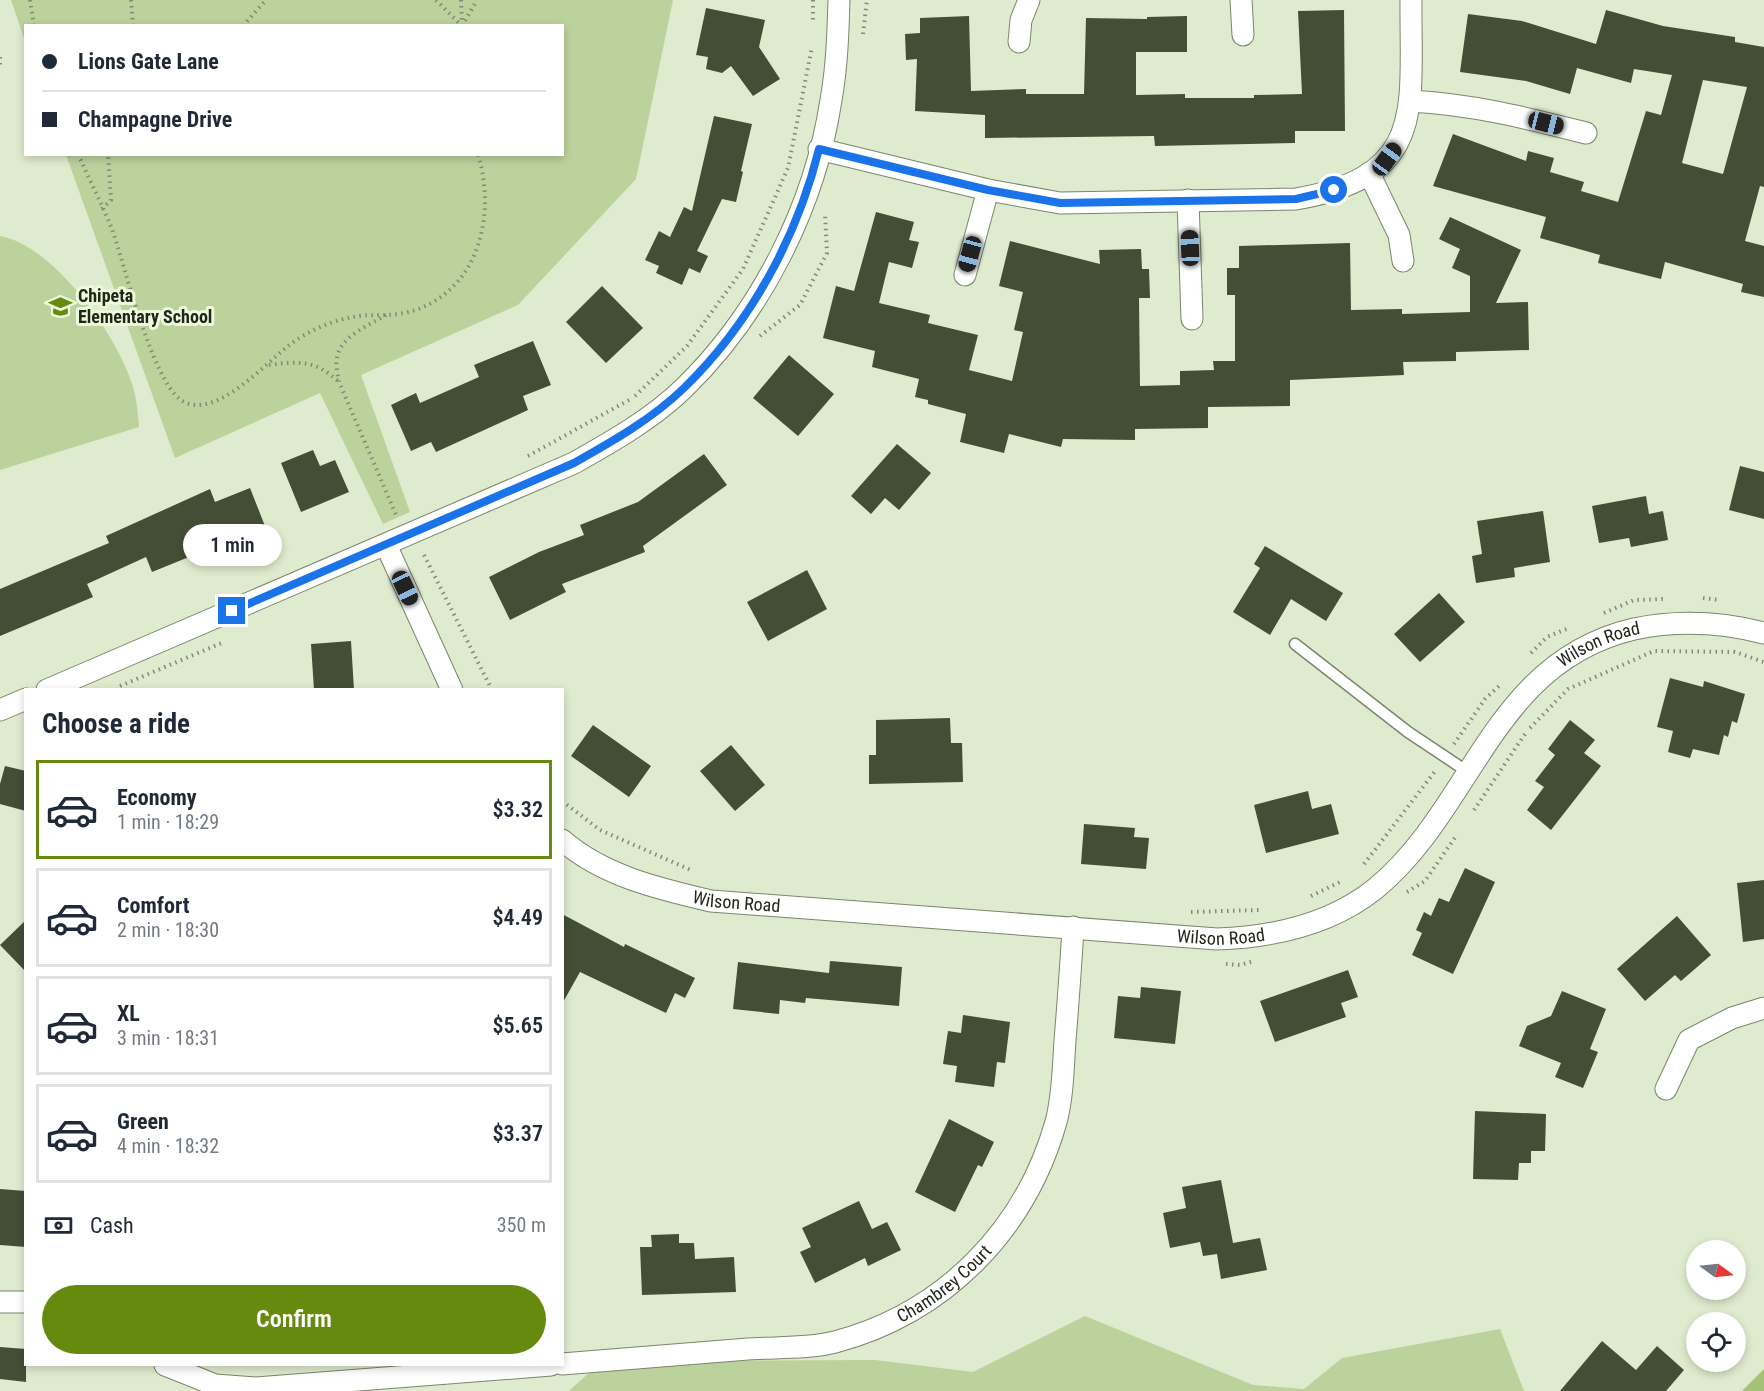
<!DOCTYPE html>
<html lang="en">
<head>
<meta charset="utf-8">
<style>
	:root { --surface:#fff; --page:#f6f6f7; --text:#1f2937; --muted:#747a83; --line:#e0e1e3; --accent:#668a0e }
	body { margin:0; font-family:"Roboto Condensed",sans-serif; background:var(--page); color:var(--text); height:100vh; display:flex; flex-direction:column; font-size:22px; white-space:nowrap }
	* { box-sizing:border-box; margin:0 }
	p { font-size:20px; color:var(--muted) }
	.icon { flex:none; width:33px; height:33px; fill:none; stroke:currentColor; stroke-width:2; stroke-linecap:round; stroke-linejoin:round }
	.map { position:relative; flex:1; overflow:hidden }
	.drawer { position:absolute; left:24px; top:688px; width:540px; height:678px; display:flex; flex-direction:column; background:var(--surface); border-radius:0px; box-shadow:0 3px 9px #0003 }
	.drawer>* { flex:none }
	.hud { position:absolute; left:24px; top:24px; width:540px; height:132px; border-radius:0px; box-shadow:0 3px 9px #0003; display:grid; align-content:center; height:132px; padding:0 18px; background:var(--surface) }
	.needle { width:39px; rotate:105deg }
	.controls { position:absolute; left:1686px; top:1240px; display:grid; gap:12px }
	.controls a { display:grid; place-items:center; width:60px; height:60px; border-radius:50%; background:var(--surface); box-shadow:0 3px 9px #0003; font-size:30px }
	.end { position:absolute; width:27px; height:27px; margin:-14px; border:8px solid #1a73e8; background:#fff; box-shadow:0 0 0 3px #fff }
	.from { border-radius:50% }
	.bubble { position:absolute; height:42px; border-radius:21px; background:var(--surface); box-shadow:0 3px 9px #0003; font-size:20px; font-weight:600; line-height:42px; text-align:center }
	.car { position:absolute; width:18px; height:36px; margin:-18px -9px; border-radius:8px; box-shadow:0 0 4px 2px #0007; background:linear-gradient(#222 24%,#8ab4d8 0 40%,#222 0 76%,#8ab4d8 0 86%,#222 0) }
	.hud b { display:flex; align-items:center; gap:21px; height:57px; font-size:22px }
	.hud b+b { border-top:2px solid var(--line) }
	.hud i { width:15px; height:15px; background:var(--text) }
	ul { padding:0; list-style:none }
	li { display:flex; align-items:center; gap:18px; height:99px; margin:0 12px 9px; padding:0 6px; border:3px solid var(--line); border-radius:0px }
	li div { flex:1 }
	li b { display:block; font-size:22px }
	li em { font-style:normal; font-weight:600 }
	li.on { border-color:var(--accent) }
	li>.icon { width:54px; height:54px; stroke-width:1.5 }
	h2 { padding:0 18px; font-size:27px; line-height:72px }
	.pay { display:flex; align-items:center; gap:15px; height:66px; padding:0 18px; font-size:22px }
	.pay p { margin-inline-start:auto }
	.action { display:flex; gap:12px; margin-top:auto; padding:12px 18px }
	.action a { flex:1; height:69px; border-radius:36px; background:var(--accent); color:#fff; font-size:24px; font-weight:600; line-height:69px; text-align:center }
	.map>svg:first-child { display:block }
	.green { fill:#bcd29d }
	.forest { fill:#a5c178 }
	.building { fill:#444e36; fill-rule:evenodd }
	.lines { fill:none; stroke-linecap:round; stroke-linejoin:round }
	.lane-casing { stroke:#7b866c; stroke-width:13 }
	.street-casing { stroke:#7b866c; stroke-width:23 }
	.path { stroke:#828a76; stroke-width:4; stroke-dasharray:1.5 4.5; stroke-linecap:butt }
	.lane { stroke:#fff; stroke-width:10 }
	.street { stroke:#fff; stroke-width:21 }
	.route { stroke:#1a73e8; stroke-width:8 }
	.labels { text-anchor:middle; stroke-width:6; stroke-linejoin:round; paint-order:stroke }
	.poi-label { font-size:18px; font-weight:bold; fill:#21251a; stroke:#ecf9db; text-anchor:start }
	.street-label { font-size:18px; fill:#21251a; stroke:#ecf9db }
</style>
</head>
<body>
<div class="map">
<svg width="1764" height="1391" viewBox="0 0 1764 1391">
	<rect width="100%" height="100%" fill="#dfebce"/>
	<path class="green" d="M 11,0 L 673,0 L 636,179 L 518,305 L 361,375 L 410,512 L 383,524 L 320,393 L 175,458 L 66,155 L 562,154 L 562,26 L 26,26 L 25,41 Z
		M 0,236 C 52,245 113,330 130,378 C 136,394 138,410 139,427 L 0,470 Z
		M 1085,1316 L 1253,1385 L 1304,1389 L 1342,1358 L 1500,1329 L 1524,1391 L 569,1391 L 602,1361 L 875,1360 L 973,1372 Z"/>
	<path class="forest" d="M 1764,1369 L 1764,1391 L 1742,1391 Z"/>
	<path class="building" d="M 706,8 L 765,20 L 759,47 L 780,79 L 753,96 L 731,66 L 722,73 L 706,69 L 708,57 L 696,55 Z
		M 1344,10 L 1345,131 L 1295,131 L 1295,143 L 1155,146 L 1154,136 L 985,138 L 985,115 L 915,111 L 917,59 L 906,60 L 905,34 L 920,33 L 920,18 L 969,16 L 971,91 L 1026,89 L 1026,94 L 1084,94 L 1086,18 L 1147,19 L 1147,17 L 1187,16 L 1187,52 L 1136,52 L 1136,95 L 1185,94 L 1185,98 L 1254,98 L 1254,95 L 1302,94 L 1298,11 Z
		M 1606,10 L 1663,26 L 1735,37 L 1735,42 L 1764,47 L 1764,187 L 1760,186 L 1745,241 L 1764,246 L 1764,297 L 1741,292 L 1743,284 L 1665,262 L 1661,279 L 1598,263 L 1600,255 L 1540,238 L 1546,217 L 1433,186 L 1453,134 L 1526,161 L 1528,151 L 1554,158 L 1550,172 L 1584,182 L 1581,191 L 1618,202 L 1646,111 L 1661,115 L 1672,75 L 1634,69 L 1631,83 L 1577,68 L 1570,94 L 1526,81 L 1460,72 L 1468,14 L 1522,21 L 1596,44 ZM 1703,80 L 1747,87 L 1723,174 L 1682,163 Z
		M 714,116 L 752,124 L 741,171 L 743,172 L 736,202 L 722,199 L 697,251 L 708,256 L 700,273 L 689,268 L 682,285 L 656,273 L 659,266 L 645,260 L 659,231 L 670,237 L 684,207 L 692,211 Z
		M 876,212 L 914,222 L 909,240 L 919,242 L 912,268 L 889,262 L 879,303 L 930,315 L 928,323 L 978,335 L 969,370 L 1012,381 L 1023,332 L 1014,330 L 1023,292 L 999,286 L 1010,241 L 1100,264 L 1099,250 L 1141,249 L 1142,269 L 1149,269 L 1150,298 L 1139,298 L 1140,386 L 1180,385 L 1180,371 L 1214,370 L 1213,361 L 1235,361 L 1235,295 L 1227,295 L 1227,268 L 1239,268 L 1239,246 L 1350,243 L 1351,310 L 1402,309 L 1402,314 L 1470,312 L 1470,276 L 1452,268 L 1460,249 L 1439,239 L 1450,217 L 1521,250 L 1496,303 L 1528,302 L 1529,350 L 1456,352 L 1456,361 L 1403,362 L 1404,375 L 1290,380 L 1290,406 L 1208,407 L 1208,428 L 1135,429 L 1135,440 L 1063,439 L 1061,447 L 1009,434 L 1004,453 L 960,442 L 966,414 L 928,404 L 928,400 L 915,397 L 919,379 L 872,367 L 875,351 L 823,338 L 836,286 L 854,291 Z
		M 602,286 L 643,328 L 606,363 L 566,322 Z
		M 533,341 L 551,385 L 523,396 L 528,410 L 436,452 L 431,442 L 411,451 L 391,405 L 416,393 L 420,403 L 479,377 L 474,365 Z
		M 789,355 L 834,394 L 798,436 L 753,398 Z
		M 897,444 L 931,473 L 899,510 L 885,498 L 871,514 L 851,496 Z
		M 313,450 L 320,466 L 335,460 L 349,492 L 301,512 L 281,463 Z
		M 704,454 L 727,485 L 643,546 L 645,552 L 562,584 L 566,592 L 510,620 L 489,577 L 539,552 L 584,535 L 580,525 L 638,502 Z
		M 1740,466 L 1764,472 L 1764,519 L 1729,510 Z
		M 250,488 L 265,526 L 152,572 L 146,557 L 87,584 L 93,597 L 0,636 L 0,589 L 109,543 L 106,536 L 210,489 L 215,502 Z
		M 1646,496 L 1649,514 L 1663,511 L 1668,540 L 1631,547 L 1629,538 L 1599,543 L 1592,506 Z
		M 1543,511 L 1550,562 L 1514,568 L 1515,577 L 1476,583 L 1472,556 L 1482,554 L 1477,521 Z
		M 1265,546 L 1343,593 L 1326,621 L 1291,599 L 1270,635 L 1233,612 L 1260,568 L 1254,564 Z
		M 807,570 L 827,609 L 768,641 L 747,602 Z
		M 1439,593 L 1465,622 L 1420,662 L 1394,634 Z
		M 351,641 L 354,690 L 314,690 L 311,644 Z
		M 1670,678 L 1703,687 L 1704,681 L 1745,694 L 1737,723 L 1732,721 L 1728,737 L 1724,735 L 1719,755 L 1693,749 L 1690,758 L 1668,752 L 1673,731 L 1657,727 Z
		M 950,718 L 951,743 L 962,743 L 963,782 L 869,784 L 869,755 L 876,755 L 876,720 Z
		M 1570,720 L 1595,740 L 1584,753 L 1601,766 L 1551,830 L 1527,810 L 1544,787 L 1535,781 L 1555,755 L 1548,749 Z
		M 593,725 L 651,766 L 629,797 L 571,756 Z
		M 731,745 L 765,785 L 735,811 L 700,771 Z
		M 5,766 L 26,771 L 26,811 L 0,804 L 0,784 Z
		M 1308,791 L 1312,809 L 1331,804 L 1339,834 L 1266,853 L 1254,805 Z
		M 1084,824 L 1135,828 L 1134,837 L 1149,838 L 1146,869 L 1081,864 Z
		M 1465,868 L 1495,882 L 1453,974 L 1412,955 L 1422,933 L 1416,930 L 1424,912 L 1431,916 L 1439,898 L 1449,902 Z
		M 1764,880 L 1764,939 L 1743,942 L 1737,883 Z
		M 562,914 L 624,947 L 625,944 L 695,978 L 685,998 L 675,993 L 666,1013 L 580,972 L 562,1004 Z
		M 1677,916 L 1711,955 L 1681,981 L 1675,975 L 1645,1001 L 1617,969 Z
		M 26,920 L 26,972 L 0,945 Z
		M 830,961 L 902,967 L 899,1006 L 806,998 L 805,1003 L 780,1000 L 779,1014 L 733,1009 L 738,962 L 829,973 Z
		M 1348,970 L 1358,997 L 1341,1003 L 1346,1017 L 1275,1042 L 1260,1001 Z
		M 1141,987 L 1181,991 L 1175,1044 L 1114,1038 L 1118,996 L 1140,998 Z
		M 1562,991 L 1606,1009 L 1590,1049 L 1598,1052 L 1583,1088 L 1555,1077 L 1561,1063 L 1519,1046 L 1527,1026 L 1551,1016 Z
		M 963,1015 L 1010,1022 L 1005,1063 L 997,1062 L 994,1087 L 955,1082 L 957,1066 L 943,1064 L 948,1031 L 961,1033 Z
		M 1475,1111 L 1546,1114 L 1545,1151 L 1531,1151 L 1531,1163 L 1519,1163 L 1518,1180 L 1473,1179 Z
		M 949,1119 L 994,1142 L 982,1167 L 978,1165 L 955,1212 L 915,1192 Z
		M 1221,1180 L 1233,1243 L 1260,1238 L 1267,1270 L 1221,1279 L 1217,1254 L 1203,1256 L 1200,1242 L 1170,1248 L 1163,1213 L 1186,1208 L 1182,1187 Z
		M 0,1189 L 26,1191 L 26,1247 L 0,1245 Z
		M 859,1201 L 872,1229 L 887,1222 L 901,1250 L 868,1266 L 865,1258 L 815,1283 L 800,1252 L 811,1247 L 802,1228 Z
		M 679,1234 L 679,1243 L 694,1243 L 695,1259 L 734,1257 L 736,1292 L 642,1295 L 640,1247 L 652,1247 L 651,1235 Z
		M 1602,1341 L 1636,1370 L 1657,1346 L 1684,1370 L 1666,1391 L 1560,1391 Z
		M 0,1347 L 26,1349 L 26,1382 L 0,1379 Z"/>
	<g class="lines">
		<defs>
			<path id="lane" d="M 1295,644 L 1408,732 L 1468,772"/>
			<g id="street">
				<path d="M 1241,0 L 1243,35"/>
				<path d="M 1019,42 L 1021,20 L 1029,0"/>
				<path d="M 1410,101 C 1471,104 1527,118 1586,133"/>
				<path d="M 819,149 L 988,190 L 1060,203 L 1296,199 C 1428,176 1410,108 1411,0"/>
				<path d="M 1369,173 L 1399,235 L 1403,261"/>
				<path d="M 1188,200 L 1192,319"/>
				<path d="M 965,275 L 988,190"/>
				<path d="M 386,545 L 452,690"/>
				<path d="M 47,690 L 574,463 C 613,441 652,419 684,388 C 761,313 815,206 831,100 C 837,67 838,33 839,0"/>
				<path d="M 0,710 L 26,699"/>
				<path id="s1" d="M 562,840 C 603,876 660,889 711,901 L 1217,939 C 1273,937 1330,925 1375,889 C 1474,808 1492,662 1634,629 C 1677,620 1721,622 1764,633"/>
				<path d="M 1666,1089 L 1689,1040 L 1732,1018 L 1764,1008"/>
				<path d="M 0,1302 L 26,1302"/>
				<path id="s2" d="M 562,1364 C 624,1359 686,1354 748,1349 C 776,1347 808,1349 835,1342 C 944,1313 1025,1231 1056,1122 C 1063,1096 1063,1068 1065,1041 C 1068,1003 1071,965 1073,927"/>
				<path d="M 165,1365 L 215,1385 L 256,1388 L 551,1365"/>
			</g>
		</defs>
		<use href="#lane" class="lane-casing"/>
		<use href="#street" class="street-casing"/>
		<path class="path" d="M 30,0 L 34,26
			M 131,0 L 133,26
			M 436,0 L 462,26
			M 461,0 L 462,25
			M 813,0 L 813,23
			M 243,26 L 266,0
			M 462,26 L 477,0
			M 863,34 L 867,0
			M 0,57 L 0,65
			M 78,154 C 89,179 102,204 112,229 C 125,266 152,380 181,400 C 213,422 264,365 287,347 C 305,332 330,321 353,317 C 367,314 383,316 398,314 C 435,309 465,283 477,248 C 488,217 487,185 478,154
			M 102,209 L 111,200 L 108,154
			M 386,315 C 370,325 340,336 337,358 C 335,365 338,375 339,382 L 397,517
			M 760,336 L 800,305 L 827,253 L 825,213
			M 269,365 C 298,361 316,360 339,382
			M 635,396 L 687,346 L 743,269 L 788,168 L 812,47
			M 528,456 L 629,400
			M 424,555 L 492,690
			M 1703,598 L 1720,600
			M 1604,613 L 1634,600 L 1663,599
			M 1531,653 L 1547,637 L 1569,628
			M 120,686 L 224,642
			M 1530,728 L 1568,689 L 1654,651 L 1735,652 L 1764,662
			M 1454,744 L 1485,699 L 1499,686
			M 562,801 L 600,830 L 691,870
			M 1474,810 L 1525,734
			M 1364,864 L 1436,770
			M 1407,892 L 1425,881 L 1456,836
			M 1311,896 L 1340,882
			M 1191,912 L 1259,910
			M 1226,964 L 1240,965 L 1254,961"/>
		<use href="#lane" class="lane"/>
		<use href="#street" class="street"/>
	</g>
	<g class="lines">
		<path class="route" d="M 232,611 L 574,463 C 613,441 652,419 684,388 C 750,324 797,238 819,149 L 988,190 L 1060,203 L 1296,199 L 1334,190"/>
	</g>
	<defs>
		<symbol id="school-bare" viewBox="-9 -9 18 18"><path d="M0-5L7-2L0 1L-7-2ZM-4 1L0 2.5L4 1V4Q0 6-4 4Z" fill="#668a0e" stroke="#ecf9db" stroke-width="2.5" paint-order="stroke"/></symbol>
	</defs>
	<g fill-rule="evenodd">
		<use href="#school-bare" x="44" y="290" width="33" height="33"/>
	</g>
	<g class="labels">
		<g class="poi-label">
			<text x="78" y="302">Chipeta<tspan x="78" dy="21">Elementary School</tspan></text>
		</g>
		<g class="street-label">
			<text dy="6" stroke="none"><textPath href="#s1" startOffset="1176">Wilson Road</textPath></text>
			<text dy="6" stroke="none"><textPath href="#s1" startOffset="188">Wilson Road</textPath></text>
			<text dy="6" stroke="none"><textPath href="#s1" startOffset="674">Wilson Road</textPath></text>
			<text dy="6" stroke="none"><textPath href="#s2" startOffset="399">Chambrey Court</textPath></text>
		</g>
	</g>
</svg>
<div class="controls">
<a><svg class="needle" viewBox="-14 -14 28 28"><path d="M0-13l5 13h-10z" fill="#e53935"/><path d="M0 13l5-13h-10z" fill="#747a83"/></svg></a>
<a><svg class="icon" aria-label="locate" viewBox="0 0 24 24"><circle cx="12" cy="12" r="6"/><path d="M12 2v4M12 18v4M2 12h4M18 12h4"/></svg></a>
</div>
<i class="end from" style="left:1334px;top:190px"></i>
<i class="end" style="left:232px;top:611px"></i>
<div class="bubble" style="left:183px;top:524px;width:99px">1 min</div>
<i class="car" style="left:1546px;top:123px;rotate:104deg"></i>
<i class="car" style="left:1387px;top:159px;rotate:36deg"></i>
<i class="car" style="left:1190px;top:248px;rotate:358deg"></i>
<i class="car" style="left:970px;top:254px;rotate:195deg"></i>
<i class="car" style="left:405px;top:588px;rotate:155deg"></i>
<div class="hud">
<b><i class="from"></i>Lions Gate Lane</b>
<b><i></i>Champagne Drive</b>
</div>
<section class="drawer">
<h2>Choose a ride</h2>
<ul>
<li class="on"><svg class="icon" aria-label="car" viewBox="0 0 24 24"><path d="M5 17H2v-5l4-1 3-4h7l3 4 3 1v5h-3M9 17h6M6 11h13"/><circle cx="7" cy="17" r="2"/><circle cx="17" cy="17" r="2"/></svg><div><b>Economy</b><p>1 min · 18:29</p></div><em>$3.32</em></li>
<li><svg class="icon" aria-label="car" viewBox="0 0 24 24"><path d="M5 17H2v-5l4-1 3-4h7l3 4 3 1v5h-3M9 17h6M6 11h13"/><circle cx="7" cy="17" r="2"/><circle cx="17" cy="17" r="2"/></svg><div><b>Comfort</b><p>2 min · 18:30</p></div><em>$4.49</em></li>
<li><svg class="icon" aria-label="car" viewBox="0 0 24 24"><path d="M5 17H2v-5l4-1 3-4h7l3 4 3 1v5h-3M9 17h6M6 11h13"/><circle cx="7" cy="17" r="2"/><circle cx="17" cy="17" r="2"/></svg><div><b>XL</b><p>3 min · 18:31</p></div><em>$5.65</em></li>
<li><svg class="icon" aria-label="car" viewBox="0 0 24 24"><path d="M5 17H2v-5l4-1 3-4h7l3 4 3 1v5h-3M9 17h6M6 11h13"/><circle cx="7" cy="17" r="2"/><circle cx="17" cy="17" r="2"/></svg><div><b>Green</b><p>4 min · 18:32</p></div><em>$3.37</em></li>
</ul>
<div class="pay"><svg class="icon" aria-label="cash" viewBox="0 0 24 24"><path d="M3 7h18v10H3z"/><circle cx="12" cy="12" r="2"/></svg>Cash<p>350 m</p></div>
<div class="action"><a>Confirm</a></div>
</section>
</div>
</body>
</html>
